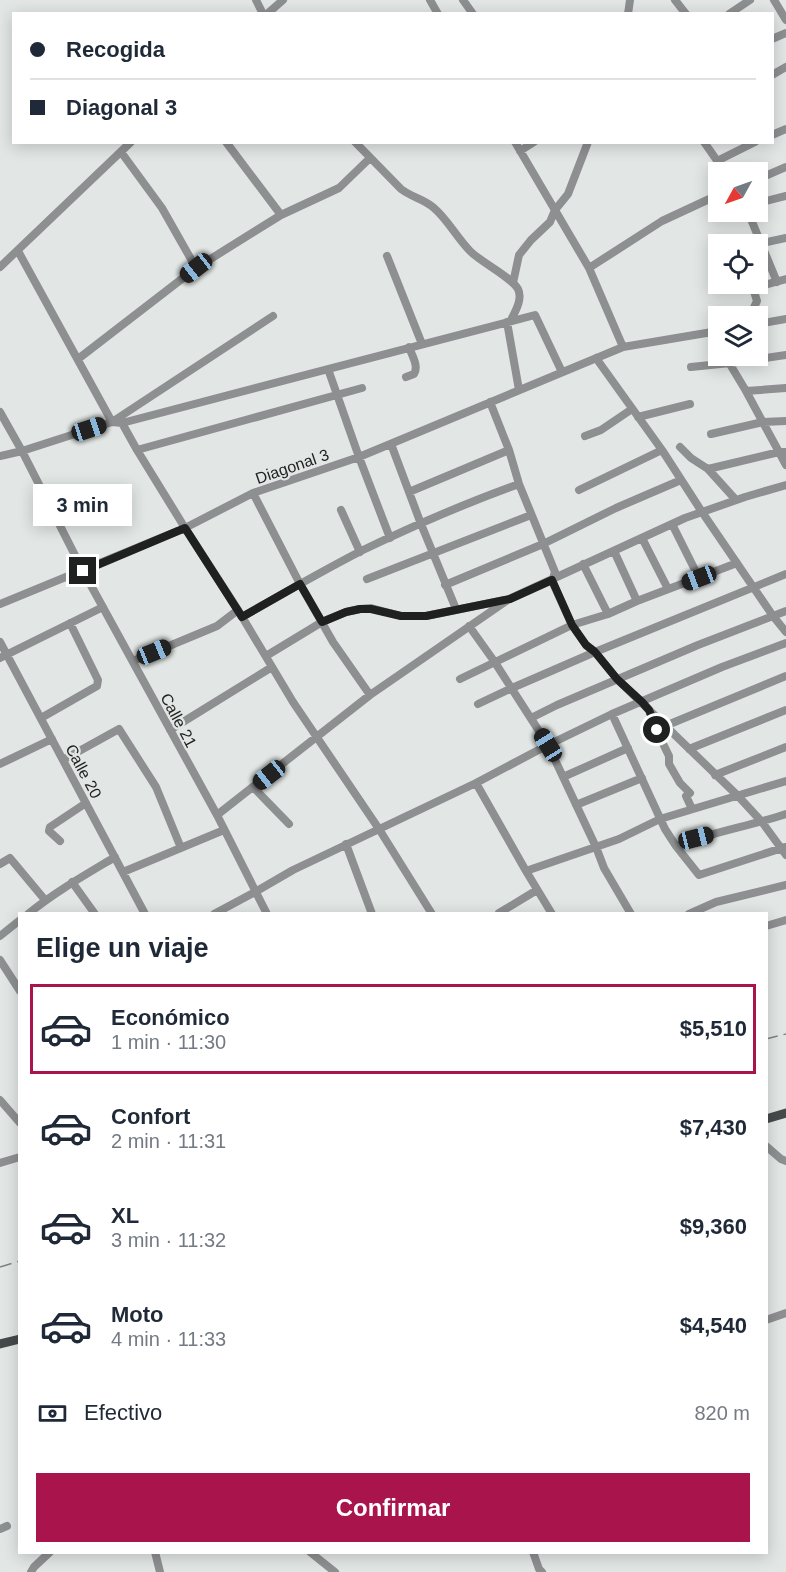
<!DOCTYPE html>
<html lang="es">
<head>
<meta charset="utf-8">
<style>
	:root { --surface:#fff; --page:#f2f2f3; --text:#1f2937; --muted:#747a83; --line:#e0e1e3; --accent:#a8144b }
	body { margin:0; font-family:Arial,sans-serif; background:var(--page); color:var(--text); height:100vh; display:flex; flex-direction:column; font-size:22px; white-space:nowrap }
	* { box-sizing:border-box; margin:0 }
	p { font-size:20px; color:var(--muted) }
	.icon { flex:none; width:33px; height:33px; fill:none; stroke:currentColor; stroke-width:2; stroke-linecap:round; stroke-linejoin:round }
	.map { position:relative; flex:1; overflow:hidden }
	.side { position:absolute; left:18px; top:912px; width:750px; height:642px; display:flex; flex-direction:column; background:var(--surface); border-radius:0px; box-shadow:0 3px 15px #0003 }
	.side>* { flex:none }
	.guide { position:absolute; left:12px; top:12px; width:762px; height:132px; border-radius:0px; box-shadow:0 3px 15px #0003; display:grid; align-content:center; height:132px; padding:0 18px; background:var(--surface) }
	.needle { width:39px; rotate:230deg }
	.tools { position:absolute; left:708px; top:162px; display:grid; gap:12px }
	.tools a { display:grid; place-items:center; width:60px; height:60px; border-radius:0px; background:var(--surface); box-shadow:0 3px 15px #0003; font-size:30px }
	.end { position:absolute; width:27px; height:27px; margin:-14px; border:8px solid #1f2020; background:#fff; box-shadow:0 0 0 3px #fff }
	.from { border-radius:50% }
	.bubble { position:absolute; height:42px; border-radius:0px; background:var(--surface); box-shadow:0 3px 15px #0003; font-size:20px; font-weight:700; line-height:42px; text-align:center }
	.car { position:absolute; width:18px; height:36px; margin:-18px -9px; border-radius:8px; box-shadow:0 0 4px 2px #0007; background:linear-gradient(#222 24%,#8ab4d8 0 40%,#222 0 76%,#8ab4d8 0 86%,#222 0) }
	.guide b { display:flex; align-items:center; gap:21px; height:57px; font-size:22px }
	.guide b+b { border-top:2px solid var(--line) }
	.guide i { width:15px; height:15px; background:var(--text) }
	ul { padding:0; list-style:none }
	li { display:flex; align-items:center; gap:18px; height:90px; margin:0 12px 9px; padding:0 6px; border:3px solid transparent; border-radius:0px }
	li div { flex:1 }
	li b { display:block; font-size:22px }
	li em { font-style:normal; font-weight:700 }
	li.on { border-color:var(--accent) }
	li>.icon { width:54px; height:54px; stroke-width:1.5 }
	h2 { padding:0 18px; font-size:27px; line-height:72px }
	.pay { display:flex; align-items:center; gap:15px; height:66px; padding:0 18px; font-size:22px }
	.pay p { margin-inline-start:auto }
	.cta { display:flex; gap:12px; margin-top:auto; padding:12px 18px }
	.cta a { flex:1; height:69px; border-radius:0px; background:var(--accent); color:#fff; font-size:24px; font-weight:700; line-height:69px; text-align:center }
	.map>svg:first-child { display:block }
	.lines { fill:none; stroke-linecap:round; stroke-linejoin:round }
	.minor { stroke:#8d8f90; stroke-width:8 }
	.major { stroke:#464a4a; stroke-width:9 }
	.rail { stroke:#7f8281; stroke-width:1.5; stroke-dasharray:12 6; stroke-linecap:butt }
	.route { stroke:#1f2020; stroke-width:8 }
	.labels { text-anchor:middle; stroke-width:4.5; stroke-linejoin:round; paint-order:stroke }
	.street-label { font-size:16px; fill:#1f2020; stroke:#e2e7e5 }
</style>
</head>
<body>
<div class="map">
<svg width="786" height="1572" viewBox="0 0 786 1572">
	<rect width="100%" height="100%" fill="#e2e7e5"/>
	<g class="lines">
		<path class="minor" d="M 256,0 L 263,14
			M 430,0 L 438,14
			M 463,0 L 473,14
			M 675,0 L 686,14
			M 774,0 L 786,20
			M 267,14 L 283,0
			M 628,14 L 630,0
			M 729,14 L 750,0
			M 772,39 L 786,33
			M 772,75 L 786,67
			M 772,135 L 786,129
			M 226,142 L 281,215
			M 355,142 L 401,189 C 411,197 424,199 434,208 C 448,220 457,238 470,251 C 482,263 510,276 518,289 C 523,299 515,312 511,320
			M 515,142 L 589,268 L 623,347
			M 704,142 L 725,172
			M 520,151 L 534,142
			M 121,152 L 162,208 L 196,268
			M 717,161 L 755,142
			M 758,179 L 786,167
			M 758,203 L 786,196
			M 748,212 L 777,282
			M 762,243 L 786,238
			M 18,251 L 112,422 L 122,423 L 137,450 L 185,528 L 238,610 L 293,702 L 379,829 L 432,914
			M 387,256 L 422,344
			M 0,267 L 131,142
			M 589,268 L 662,221 L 718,195
			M 513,283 L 519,255 L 531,240 L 550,222 L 555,210 L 568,194 L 588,142
			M 750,316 L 757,301 L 753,288 L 786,279
			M 507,322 L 519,390
			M 758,324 L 786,319
			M 711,332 L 718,345
			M 725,356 L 746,391 L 786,465
			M 596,358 L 662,450 L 702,512 L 773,616 L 786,632
			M 78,359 L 196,268 L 281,215 L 339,188 L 370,158
			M 691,367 L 730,363 L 786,355
			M 328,369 L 359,457 L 390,538
			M 406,377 L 414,374 C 419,366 412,356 409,347
			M 746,391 L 786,388
			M 490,402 L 509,450 L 519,484 L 555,572 L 552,581 L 572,625 L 586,645 L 595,652 L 617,679 L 738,796 L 762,822 L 786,855
			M 0,412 L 22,451 L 83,571 L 217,815 L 267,914
			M 638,417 L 690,404
			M 122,423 L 535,315 L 562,372
			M 711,434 L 763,422 L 786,421
			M 585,436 L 601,430 L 632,409
			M 391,444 L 421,524 L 456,609
			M 680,447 L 691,458 L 708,469 L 736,500
			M 137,450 L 362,388
			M 0,456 L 22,451 L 112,422 L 273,316
			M 708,469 L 779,452 L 786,452
			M 579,490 L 662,450
			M 409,492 L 509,450
			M 253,493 L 300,584 L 333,642 L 370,695
			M 341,510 L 360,552
			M 672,524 L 699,578
			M 642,538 L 668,589
			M 614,551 L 637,601
			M 583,564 L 608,614
			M 367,579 L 531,515
			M 445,585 L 543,544 L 616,508 L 681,480
			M 0,604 L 185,528 L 253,493 L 359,457 L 623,347 L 718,331
			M 242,617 C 282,594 322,571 363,550 C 413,526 466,503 519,484
			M 469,626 L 494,661 L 548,745 L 596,847 L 604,868 L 631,914
			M 0,642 L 145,914
			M 266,656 L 322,622 L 346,612 L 360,609 L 371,608 L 401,616 L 426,616 L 505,600
			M 0,658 L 103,607
			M 133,661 L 217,626 L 238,610
			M 460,679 L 572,625 L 608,614 L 637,601 L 737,563
			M 478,704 L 512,688 L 595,652 L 786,574
			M 650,712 L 652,721 L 669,756 L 669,764 L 680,783 L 690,793 L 686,796 L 692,809
			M 612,714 L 665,829 L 676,846 C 712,832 750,826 786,814
			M 41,718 L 97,686 L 98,680 L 70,623
			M 531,718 L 557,705 L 698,645 L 786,611
			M 665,726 L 786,676
			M 170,730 L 272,667
			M 689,749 L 786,710
			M 63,760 L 119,729 L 156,787 L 181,848
			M 0,764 L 52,739
			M 715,775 L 786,747
			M 563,777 L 628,748
			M 476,783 L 526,871 L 619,839 L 660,819 L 786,781
			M 253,787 L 289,824
			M 576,805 L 642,778
			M 217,815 L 370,695 L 509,599 L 685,518 L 745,497 L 786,485
			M 60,841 L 49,831 L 50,827 L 86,803
			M 346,844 L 372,914
			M 676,846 L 699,875 L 785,847
			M 0,864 L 10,858 L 45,900
			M 526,871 L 552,914
			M 123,872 L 224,830
			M 72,882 L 95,914
			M 499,913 L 537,890
			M 28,914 C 55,892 85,875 115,857
			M 214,914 L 255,892 L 293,870 L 476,783 L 548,745 L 612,714 L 722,667 L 786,643
			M 689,914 L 716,902 L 786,885
			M 766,926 L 786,920
			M 0,936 L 20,920
			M 0,960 L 20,991
			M 0,1100 L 20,1123
			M 766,1146 L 781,1159 L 786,1161
			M 0,1163 L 20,1157
			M 766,1320 L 786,1313
			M 0,1529 L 7,1526
			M 155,1552 L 160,1572
			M 310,1552 L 335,1572
			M 533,1552 L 539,1569 L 542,1572
			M 31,1572 L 34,1567 L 50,1552"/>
		<path class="major" d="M 766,1119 L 786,1113
			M 0,1344 L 20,1339"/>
		<path class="rail" d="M 766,1039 L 786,1034
			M 0,1267 L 20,1261"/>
	</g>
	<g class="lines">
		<path class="route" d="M 83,571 L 185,528 L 242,617 L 300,584 L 322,622 L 346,612 L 360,609 L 371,609 L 401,616 L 426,616 L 510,599 L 552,580 L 572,625 L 586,645 L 595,652 L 617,679 L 642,702 L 649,710 L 657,730"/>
	</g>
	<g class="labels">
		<g class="street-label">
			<text transform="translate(292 466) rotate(-19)" y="6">Diagonal 3</text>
			<text transform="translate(179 720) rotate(62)" y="6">Calle 21</text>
			<text transform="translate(84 771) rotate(62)" y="6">Calle 20</text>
		</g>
	</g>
</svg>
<div class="tools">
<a><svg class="needle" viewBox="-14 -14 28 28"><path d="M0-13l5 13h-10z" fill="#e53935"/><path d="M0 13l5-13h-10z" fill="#747a83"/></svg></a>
<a><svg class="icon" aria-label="locate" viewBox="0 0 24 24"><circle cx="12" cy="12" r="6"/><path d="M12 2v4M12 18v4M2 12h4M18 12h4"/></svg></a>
<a><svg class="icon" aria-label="layers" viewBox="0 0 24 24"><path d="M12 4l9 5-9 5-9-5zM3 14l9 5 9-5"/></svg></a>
</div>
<i class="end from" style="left:657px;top:730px"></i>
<i class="end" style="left:83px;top:571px"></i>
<div class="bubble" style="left:33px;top:484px;width:99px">3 min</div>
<i class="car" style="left:196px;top:268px;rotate:232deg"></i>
<i class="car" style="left:89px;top:429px;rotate:72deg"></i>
<i class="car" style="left:699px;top:578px;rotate:249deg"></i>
<i class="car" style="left:154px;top:652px;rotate:68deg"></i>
<i class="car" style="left:548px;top:745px;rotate:328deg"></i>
<i class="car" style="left:269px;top:775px;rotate:232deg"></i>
<i class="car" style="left:696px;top:838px;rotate:76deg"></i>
<div class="guide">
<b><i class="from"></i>Recogida</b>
<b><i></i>Diagonal 3</b>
</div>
<section class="side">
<h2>Elige un viaje</h2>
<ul>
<li class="on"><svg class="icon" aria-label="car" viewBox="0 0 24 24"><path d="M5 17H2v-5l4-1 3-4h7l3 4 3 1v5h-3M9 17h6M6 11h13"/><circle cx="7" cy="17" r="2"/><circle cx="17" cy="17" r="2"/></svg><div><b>Económico</b><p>1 min · 11:30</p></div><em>$5,510</em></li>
<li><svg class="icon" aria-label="car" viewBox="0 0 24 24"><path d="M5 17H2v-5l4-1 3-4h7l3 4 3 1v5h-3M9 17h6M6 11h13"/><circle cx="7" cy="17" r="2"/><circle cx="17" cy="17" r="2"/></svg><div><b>Confort</b><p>2 min · 11:31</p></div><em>$7,430</em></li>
<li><svg class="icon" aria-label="car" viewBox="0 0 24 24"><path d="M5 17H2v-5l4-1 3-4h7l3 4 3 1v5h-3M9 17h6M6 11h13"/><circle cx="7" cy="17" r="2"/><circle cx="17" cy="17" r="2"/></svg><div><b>XL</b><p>3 min · 11:32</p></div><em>$9,360</em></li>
<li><svg class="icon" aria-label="car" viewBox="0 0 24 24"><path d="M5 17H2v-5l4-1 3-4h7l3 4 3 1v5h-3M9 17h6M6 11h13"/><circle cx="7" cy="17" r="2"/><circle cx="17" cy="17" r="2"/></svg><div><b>Moto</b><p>4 min · 11:33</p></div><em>$4,540</em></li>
</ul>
<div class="pay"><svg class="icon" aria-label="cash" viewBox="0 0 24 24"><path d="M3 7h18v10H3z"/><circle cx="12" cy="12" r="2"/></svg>Efectivo<p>820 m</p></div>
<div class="cta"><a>Confirmar</a></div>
</section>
</div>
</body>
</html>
